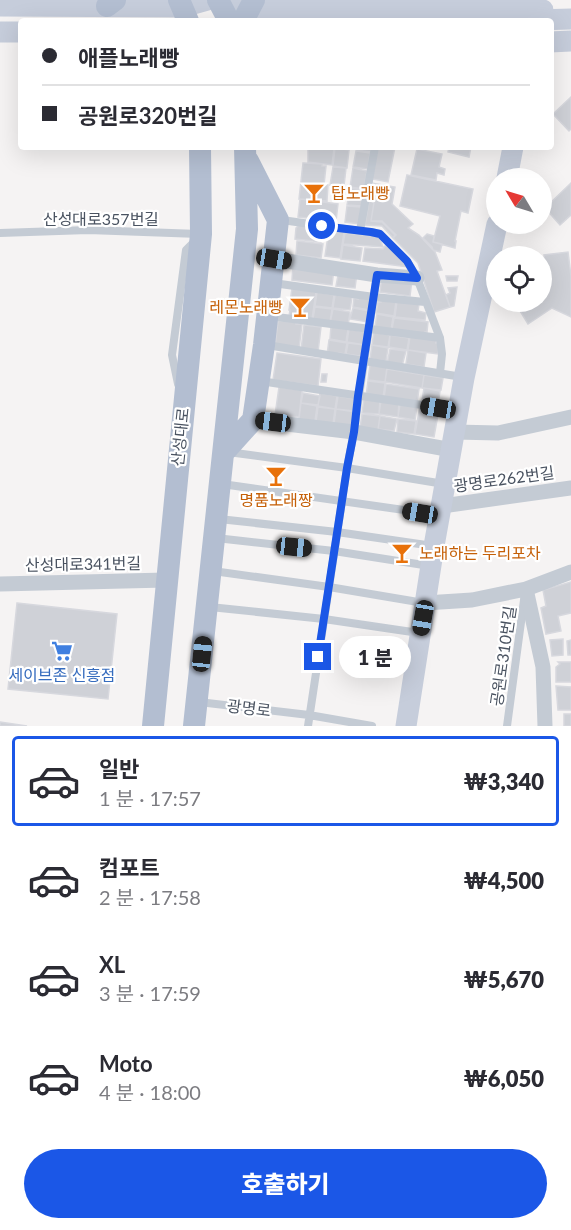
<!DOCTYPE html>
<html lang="ko">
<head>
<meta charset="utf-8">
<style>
	:root { --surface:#fff; --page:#f7f7f7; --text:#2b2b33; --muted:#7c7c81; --line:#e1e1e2; --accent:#1b57e7 }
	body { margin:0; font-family:Lato,"Noto Sans KR",sans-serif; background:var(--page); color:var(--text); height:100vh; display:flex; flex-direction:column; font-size:22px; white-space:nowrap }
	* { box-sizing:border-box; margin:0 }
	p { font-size:20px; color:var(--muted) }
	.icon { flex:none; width:33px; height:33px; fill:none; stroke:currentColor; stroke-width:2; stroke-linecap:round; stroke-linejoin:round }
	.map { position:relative; height:726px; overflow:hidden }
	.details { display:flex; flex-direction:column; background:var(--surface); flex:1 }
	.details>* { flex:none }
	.top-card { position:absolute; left:18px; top:18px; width:536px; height:132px; border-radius:6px; box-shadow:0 6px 24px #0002; display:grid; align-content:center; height:132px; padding:0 24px; background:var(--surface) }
	.needle { width:39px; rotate:308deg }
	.buttons { position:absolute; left:486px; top:168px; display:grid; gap:12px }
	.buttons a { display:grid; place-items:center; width:66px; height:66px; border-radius:50%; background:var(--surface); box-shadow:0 6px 24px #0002; font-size:30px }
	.end { position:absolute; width:27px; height:27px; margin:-14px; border:8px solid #1b57e7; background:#fff; box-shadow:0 0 0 3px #fff }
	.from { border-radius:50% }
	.bubble { position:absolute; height:42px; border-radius:21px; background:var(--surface); box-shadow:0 6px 24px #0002; font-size:20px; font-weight:800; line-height:42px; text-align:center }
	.car { position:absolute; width:18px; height:36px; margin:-18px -9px; border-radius:8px; box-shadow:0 0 4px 2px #0007; background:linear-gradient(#222 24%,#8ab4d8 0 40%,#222 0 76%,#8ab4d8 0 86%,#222 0) }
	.top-card b { display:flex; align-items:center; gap:21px; height:57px; font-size:22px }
	.top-card b+b { border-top:2px solid var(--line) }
	.top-card i { width:15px; height:15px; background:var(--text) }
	ul { padding:10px 0 0; list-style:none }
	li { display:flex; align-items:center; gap:18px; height:90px; margin:0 12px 9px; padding:0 12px; border:3px solid transparent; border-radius:6px }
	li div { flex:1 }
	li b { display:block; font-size:22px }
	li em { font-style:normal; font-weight:800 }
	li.on { border-color:var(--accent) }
	li>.icon { width:54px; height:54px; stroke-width:1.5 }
	.primary-button { display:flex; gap:12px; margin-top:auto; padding:12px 24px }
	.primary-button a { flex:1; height:69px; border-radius:36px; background:var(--accent); color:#fff; font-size:24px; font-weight:800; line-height:69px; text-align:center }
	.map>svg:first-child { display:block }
	.building { fill:#cfd1d7; stroke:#d7d8de; stroke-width:1.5 }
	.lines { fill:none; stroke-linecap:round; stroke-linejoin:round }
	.lane { stroke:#c4cbd4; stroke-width:8 }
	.street { stroke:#c4cbd4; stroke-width:15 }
	.secondary { stroke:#c6cddb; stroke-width:21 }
	.primary { stroke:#b3bed1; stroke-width:22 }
	.secondary-bridge { stroke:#c6cddb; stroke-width:21 }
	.route { stroke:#1b57e7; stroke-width:8 }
	.labels { text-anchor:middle; stroke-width:4.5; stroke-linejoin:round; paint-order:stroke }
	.food-label { font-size:16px; fill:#c56008; stroke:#fff; text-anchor:start }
	.street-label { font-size:16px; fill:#4a5361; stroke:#fff }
	.shop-label { font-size:16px; fill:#366cbe; stroke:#fff }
</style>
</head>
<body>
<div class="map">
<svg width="571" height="726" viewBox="0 0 571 726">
	<rect width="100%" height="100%" fill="#f5f3f3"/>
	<path class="building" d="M 571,97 L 571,129 L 569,131 L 553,114 Z
		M 308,147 L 334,148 L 332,165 L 308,162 Z
		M 356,147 L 372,147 L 371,152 L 356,150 Z
		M 378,147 L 395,147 L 388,182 L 372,179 Z
		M 449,147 L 471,147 L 469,157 L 448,152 Z
		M 335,148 L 349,150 L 347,168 L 333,166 Z
		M 417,149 L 442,154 L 439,167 L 445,169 L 444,175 L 437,173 L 436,180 L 411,175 Z
		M 356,151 L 370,153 L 368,169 L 353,167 Z
		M 303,163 L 322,164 L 322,166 L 326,166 L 324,185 L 328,185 L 327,201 L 299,199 Z
		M 333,167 L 346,168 L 344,186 L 330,185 Z
		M 353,168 L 367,171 L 364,189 L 350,187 Z
		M 407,175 L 473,189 L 468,213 L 461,211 L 455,241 L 456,241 L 455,248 L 433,242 L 440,216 L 400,206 Z
		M 372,183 L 377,184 L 371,221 L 382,222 L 395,235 L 393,238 L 382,226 L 365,225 Z
		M 571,183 L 571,215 L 560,225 L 545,208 Z
		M 377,184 L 395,187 L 392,204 L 413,224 L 408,228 L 419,235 L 435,252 L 442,270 L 437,271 L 450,307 L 434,312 L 418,263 L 393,238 L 396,235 L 382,221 L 371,221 Z
		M 350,188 L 364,190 L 362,206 L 347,205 Z
		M 300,199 L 338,204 L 336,221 L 298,217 Z
		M 347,206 L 361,207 L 359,224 L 345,222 Z
		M 299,225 L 323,228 L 321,242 L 295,239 L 296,228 Z
		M 329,229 L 344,232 L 340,258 L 325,256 Z
		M 345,233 L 379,237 L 383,247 L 343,244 Z
		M 427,234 L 434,236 L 433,242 L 442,244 L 440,252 L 433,250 L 432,247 L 423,238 Z
		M 297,241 L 323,244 L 321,258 L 296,255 Z
		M 343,245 L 362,248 L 360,261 L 341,259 Z
		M 385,246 L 388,246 L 408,266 L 408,267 L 363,261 L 365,248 L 383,249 Z
		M 568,252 L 571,276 L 571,317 L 552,308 L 528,324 L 517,306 L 524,302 L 542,302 L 542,290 L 548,286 L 544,255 Z
		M 293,264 L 334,269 L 332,285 L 292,280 Z
		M 339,270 L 357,273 L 355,288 L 336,286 Z
		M 382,276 L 412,280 L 410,296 L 380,292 Z
		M 446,276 L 458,276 L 457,281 L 447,281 Z
		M 457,287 L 454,306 L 450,307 L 446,295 L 450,293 L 448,288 Z
		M 292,288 L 316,292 L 312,319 L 289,316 L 290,310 L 289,310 Z
		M 317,292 L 334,295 L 332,308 L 315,306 Z
		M 335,295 L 352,297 L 350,310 L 333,308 Z
		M 358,296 L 368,297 L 371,301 L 369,310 L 353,307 L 354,298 L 358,299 Z
		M 382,298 L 396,301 L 394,316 L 376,313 L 378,302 L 381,302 Z
		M 397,301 L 419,304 L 418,311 L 426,313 L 425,320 L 395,317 Z
		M 315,307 L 332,309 L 330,322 L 313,319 Z
		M 353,308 L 370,311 L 368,322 L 350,319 Z
		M 333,309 L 350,312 L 348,326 L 330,323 Z
		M 377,314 L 393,317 L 391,330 L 375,327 Z
		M 394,318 L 428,322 L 427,332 L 425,332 L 424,335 L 392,329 Z
		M 278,321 L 296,322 L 296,324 L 302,324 L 299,349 L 275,346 Z
		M 304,325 L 321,327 L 318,352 L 301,350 Z
		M 331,326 L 348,329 L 346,342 L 330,339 Z
		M 349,329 L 367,332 L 365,345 L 347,342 Z
		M 374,332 L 390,335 L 388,347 L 372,345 Z
		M 390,335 L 409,338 L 407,350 L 389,347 Z
		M 410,336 L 436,340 L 436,343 L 439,343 L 438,354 L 408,350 Z
		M 329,340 L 347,343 L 345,354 L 339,353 L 338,357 L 327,355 Z
		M 348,343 L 365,345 L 364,353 L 359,356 L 346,354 Z
		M 372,345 L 388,348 L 386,361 L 370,359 Z
		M 390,349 L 406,351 L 402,366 L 387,364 Z
		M 408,350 L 426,353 L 424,367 L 406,364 Z
		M 277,353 L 321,359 L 318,386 L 273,380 Z
		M 370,365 L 387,367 L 385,382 L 368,380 Z
		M 387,369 L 424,375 L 422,388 L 385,382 Z
		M 322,374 L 327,374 L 326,382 L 321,382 Z
		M 424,375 L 443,378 L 441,390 L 422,388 Z
		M 368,381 L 385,383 L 383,398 L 366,396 Z
		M 386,384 L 419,389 L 417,403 L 384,398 Z
		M 279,387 L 302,390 L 299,417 L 275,415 Z
		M 424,388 L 440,391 L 438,404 L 422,401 Z
		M 303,393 L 320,396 L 318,405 L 301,403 Z
		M 320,393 L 337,396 L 335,409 L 318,406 Z
		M 338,396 L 356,399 L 354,411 L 336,409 Z
		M 364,399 L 380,400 L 379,414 L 362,413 Z
		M 381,400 L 399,402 L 398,417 L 379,414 Z
		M 301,403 L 317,406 L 315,421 L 299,419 Z
		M 400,404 L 417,406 L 415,420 L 398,417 Z
		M 420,406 L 439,409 L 434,437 L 415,434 Z
		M 318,407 L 335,409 L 333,424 L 316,422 Z
		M 336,409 L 356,412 L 353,427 L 334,424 Z
		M 362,414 L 380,416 L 378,430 L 360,428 Z
		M 380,416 L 397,419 L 394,431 L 378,429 Z
		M 398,419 L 416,421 L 414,434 L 397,432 Z
		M 571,582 L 571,613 L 558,616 L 561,631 L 546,634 L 541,608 L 546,606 L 543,590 Z
		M 17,603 L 117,614 L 108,699 L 8,689 Z
		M 563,639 L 563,655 L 552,656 L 550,640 Z
		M 571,640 L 571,655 L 568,655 L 567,641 Z
		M 558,662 L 571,662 L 571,682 L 556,682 L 556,667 L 560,664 Z
		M 556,686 L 571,687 L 571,710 L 558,710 Z
		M 564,714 L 571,714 L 571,726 L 564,726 Z
		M 0,722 L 27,726 L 0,726 Z"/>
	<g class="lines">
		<path class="lane" d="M 282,220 L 345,229 L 371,232 L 380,234 L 407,261 L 417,278 L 440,338 L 442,354 L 440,373
			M 360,231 L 375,147
			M 0,233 L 88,230 L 199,234
			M 273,283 L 374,297 L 425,302
			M 269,316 L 440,338
			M 267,345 L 462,377
			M 260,381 L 456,410
			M 178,384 L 172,355 L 186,250 L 194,242
			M 228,452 L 347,468 L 444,484
			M 222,484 L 439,515
			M 219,519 L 337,532 L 433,546
			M 216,538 L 334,551 L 430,566
			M 213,571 L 329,587 L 424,603
			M 210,607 L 324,619 L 419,633
			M 199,702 L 309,715 L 372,726
			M 308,726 L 347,468 L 354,432 L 359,396 L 377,275
			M 507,726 L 524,600"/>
		<path class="street" d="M 274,259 L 377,275 L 417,278
			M 253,420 L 354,432 L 452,450
			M 455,432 L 498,433 L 571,417
			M 442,506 L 571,488
			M 0,584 L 166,580
			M 526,589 L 543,667 L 545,726
			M 425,603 L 472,600 L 526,589 L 571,572"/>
		<path class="secondary" d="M 223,0 L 250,9 L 543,10
			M 0,6 L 183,7 L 208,0
			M 0,32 L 21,32
			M 550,42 L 571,41
			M 507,178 L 513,147
			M 406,726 L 434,546 L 464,378 L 497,224"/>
		<path class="primary" d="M 179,0 L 188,21
			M 218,0 L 229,21
			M 107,6 L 115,0
			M 243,21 L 254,0
			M 224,452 L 253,420 L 264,345 L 278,220 L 248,161
			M 153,726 L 201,234 L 200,147
			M 194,726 L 247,229 L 245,147"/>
		<path class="secondary-bridge" d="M 501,21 L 571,19"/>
	</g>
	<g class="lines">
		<path class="route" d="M 318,657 L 347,468 L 354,432 L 358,396 L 377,275 L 417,278 L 407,261 L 380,234 L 371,232 L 322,226"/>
	</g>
	<defs>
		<symbol id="bar-bare" viewBox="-9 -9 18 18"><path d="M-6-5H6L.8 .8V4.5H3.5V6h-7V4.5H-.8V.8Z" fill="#e8710a" stroke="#fff" stroke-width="2.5" paint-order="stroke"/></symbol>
		<symbol id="supermarket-bare" viewBox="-9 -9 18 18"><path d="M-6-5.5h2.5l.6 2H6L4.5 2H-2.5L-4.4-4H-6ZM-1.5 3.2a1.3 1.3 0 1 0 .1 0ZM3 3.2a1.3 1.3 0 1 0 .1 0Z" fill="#3f7fe0" stroke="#fff" stroke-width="2.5" paint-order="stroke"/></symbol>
	</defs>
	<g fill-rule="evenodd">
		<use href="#bar-bare" x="299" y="178" width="30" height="30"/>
		<use href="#bar-bare" x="285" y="292" width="30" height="30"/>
		<use href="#bar-bare" x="261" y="461" width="30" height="30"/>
		<use href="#bar-bare" x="387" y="538" width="30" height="30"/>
		<use href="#supermarket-bare" x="47" y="636" width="30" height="30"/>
	</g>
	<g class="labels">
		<g class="food-label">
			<text x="331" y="199">탑노래빵</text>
			<text x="283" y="313" text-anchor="end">레몬노래빵</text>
			<text x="276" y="506" text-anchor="middle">명품노래짱</text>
			<text x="419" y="559">노래하는 두리포차</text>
		</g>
		<g class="street-label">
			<text x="101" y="225">산성대로357번길</text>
			<text transform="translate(180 437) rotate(-84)" y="6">산성대로</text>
			<text transform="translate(504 479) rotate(-8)" y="6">광명로262번길</text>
			<text transform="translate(83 564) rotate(-1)" y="6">산성대로341번길</text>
			<text transform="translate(503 656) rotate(-82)" y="6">공원로310번길</text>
			<text transform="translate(249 708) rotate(7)" y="6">광명로</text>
		</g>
		<g class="shop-label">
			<text x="62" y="681">세이브존 신흥점</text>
		</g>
	</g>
</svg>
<div class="buttons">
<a><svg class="needle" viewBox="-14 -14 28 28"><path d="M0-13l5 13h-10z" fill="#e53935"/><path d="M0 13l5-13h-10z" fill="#7c7c81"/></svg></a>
<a><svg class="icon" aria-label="locate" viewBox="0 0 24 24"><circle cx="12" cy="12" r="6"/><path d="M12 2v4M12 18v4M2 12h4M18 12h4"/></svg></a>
</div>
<i class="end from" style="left:322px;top:226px"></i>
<i class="end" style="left:318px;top:657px"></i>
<div class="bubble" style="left:339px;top:636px;width:72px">1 분</div>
<i class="car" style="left:274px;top:259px;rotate:99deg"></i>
<i class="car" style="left:438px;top:408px;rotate:279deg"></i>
<i class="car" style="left:273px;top:422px;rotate:277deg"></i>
<i class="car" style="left:420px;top:513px;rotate:279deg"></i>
<i class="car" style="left:294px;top:547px;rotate:96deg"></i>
<i class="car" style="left:423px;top:618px;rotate:190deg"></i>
<i class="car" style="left:202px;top:654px;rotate:6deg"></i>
<div class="top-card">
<b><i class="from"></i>애플노래빵</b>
<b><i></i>공원로320번길</b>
</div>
</div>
<section class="details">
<ul>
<li class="on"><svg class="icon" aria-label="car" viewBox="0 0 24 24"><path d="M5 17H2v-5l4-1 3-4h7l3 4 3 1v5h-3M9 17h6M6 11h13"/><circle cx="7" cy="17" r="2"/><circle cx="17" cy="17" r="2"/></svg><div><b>일반</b><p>1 분 · 17:57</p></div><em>₩3,340</em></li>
<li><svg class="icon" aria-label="car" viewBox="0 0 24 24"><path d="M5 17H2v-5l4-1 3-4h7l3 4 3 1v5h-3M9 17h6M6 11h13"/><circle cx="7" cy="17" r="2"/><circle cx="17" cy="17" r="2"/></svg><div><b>컴포트</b><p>2 분 · 17:58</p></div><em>₩4,500</em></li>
<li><svg class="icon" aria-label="car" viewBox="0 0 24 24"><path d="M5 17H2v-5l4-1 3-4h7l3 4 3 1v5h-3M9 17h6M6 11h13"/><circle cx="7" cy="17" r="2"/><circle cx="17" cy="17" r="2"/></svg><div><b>XL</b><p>3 분 · 17:59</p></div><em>₩5,670</em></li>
<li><svg class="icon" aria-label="car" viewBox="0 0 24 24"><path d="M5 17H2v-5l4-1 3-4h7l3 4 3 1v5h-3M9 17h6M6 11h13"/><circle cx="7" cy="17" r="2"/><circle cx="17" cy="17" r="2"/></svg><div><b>Moto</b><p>4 분 · 18:00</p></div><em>₩6,050</em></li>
</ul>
<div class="primary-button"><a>호출하기</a></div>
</section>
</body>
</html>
